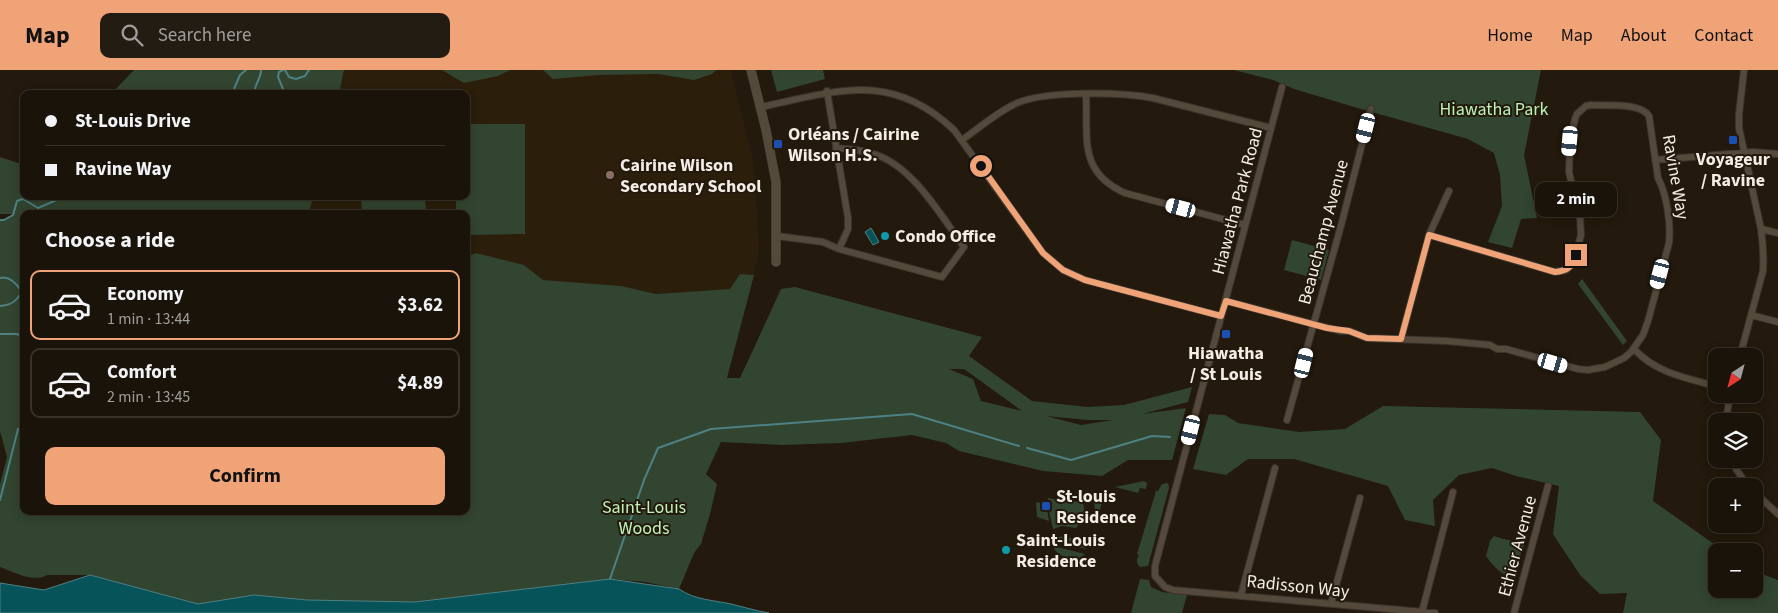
<!DOCTYPE html>
<html lang="en">
<head>
<meta charset="utf-8">
<style>
	:root { --surface:#1a1309; --page:#231c12; --text:#f1f3f6; --muted:#9f9e9c; --line:#38322a; --accent:#efa377 }
	body { margin:0; font-family:"Source Sans 3",sans-serif; background:var(--page); color:var(--text); height:100vh; display:flex; flex-direction:column; font-size:19px; white-space:nowrap }
	* { box-sizing:border-box; margin:0 }
	p { font-size:16px; color:var(--muted) }
	.icon { flex:none; width:28px; height:28px; fill:none; stroke:currentColor; stroke-width:2; stroke-linecap:round; stroke-linejoin:round }
	.map { position:relative; flex:1; overflow:hidden }
	.sheet { position:absolute; left:20px; top:140px; width:450px; height:305px; display:flex; flex-direction:column; background:var(--surface); border-radius:10px; box-shadow:0 2px 12px #0003,0 0 0 1px var(--line) }
	.sheet>* { flex:none }
	.hud { position:absolute; left:20px; top:20px; width:450px; height:110px; border-radius:10px; box-shadow:0 2px 12px #0003,0 0 0 1px var(--line); display:grid; align-content:center; height:110px; padding:0 25px; background:var(--surface) }
	.needle { width:32px; rotate:216deg }
	.controls { position:absolute; left:1708px; top:278px; display:grid; gap:10px }
	.controls a { display:grid; place-items:center; width:55px; height:55px; border-radius:10px; background:var(--surface); box-shadow:0 2px 12px #0003,0 0 0 1px var(--line); font-size:25px }
	.end { position:absolute; width:22px; height:22px; margin:-11px; border:6px solid #efa377; background:#111; box-shadow:0 0 0 2px #111 }
	.from { border-radius:50% }
	.bubble { position:absolute; height:35px; border-radius:10px; background:var(--surface); box-shadow:0 2px 12px #0003,0 0 0 1px var(--line); font-size:16px; font-weight:700; line-height:35px; text-align:center }
	.car { position:absolute; width:15px; height:30px; margin:-15px -8px; border-radius:6px; box-shadow:0 0 4px 1px #0007; background:linear-gradient(#fff 24%,#345 0 40%,#fff 0 76%,#345 0 86%,#fff 0) }
	.hud b { display:flex; align-items:center; gap:18px; height:48px; font-size:19px }
	.hud b+b { border-top:1px solid var(--line) }
	.hud i { width:12px; height:12px; background:var(--text) }
	ul { padding:0; list-style:none }
	li { display:flex; align-items:center; gap:15px; height:70px; margin:0 10px 8px; padding:0 15px; border:2px solid var(--line); border-radius:10px }
	li div { flex:1 }
	li b { display:block; font-size:19px }
	li em { font-style:normal; font-weight:700 }
	li.on { border-color:var(--accent) }
	li>.icon { width:45px; height:45px; stroke-width:1.5 }
	h2 { padding:0 25px; font-size:22px; line-height:60px }
	.button { display:flex; gap:10px; margin-top:auto; padding:10px 25px }
	.button a { flex:1; height:58px; border-radius:10px; background:var(--accent); color:#111; font-size:20px; font-weight:700; line-height:58px; text-align:center }
	header { display:flex; align-items:center; gap:30px; box-sizing:border-box; height:70px; padding:0 25px; background:var(--accent); color:#111 }
	header strong { font-size:24px }
	nav { display:flex; gap:28px; margin-inline-start:auto; font-size:18px }
	.search { width:350px; height:45px; background:var(--page); display:flex; align-items:center; gap:12px; box-sizing:border-box; padding:0 18px; border-radius:10px; color:var(--muted); font-size:19px }
	.map>svg:first-child { display:block }
	.built { fill:#2b1e0b }
	.green { fill:#324530; fill-rule:evenodd }
	.water { fill:#07535a; stroke:#4e8184 }
	.lines { fill:none; stroke-linecap:round; stroke-linejoin:round }
	.stream { stroke:#4e8184; stroke-width:2 }
	.street-casing { stroke:#3a332e; stroke-width:8 }
	.secondary-casing { stroke:#3a332e; stroke-width:10 }
	.street { stroke:#54493b; stroke-width:6 }
	.secondary { stroke:#54493b; stroke-width:9 }
	.route { stroke:#efa377; stroke-width:6 }
	.transit-dot { fill:#1a4fb4; stroke:#23190c; stroke-width:2 }
	.education-dot { fill:#8d6e63; stroke:#23190c; stroke-width:2 }
	.culture-dot { fill:#0f9aa8; stroke:#23190c; stroke-width:2 }
	.labels { text-anchor:middle; stroke-width:4; stroke-linejoin:round; paint-order:stroke }
	.park-label { font-size:18px; fill:#bdf3b7; stroke:#23190c }
	.poi-label { font-size:18px; font-weight:bold; fill:#f4ede5; stroke:#23190c; text-anchor:start }
	.street-label { font-size:18px; fill:#f4ede5; stroke:#23190c }
</style>
</head>
<body>
<header>
<strong>Map</strong>
<div class="search"><svg class="icon" aria-label="search" viewBox="0 0 24 24"><circle cx="10" cy="10" r="6"/><path d="M15 15l6 6"/></svg>Search here</div>
<nav><a>Home</a><a>Map</a><a>About</a><a>Contact</a></nav>
</header>
<div class="map">
<svg width="1778" height="543" viewBox="0 0 1778 543">
	<rect width="100%" height="100%" fill="#23190c"/>
	<path class="built" d="M 344,0 L 731,0 L 753,89 L 756,120 L 759,180 L 754,205 L 740,204 L 730,219 L 656,224 L 621,216 L 543,210 L 524,195 L 476,183 L 466,187 L 466,144 L 309,144 L 313,126 L 466,126 L 466,24 L 339,24 Z"/>
	<path class="green" d="M 134,0 L 344,0 L 339,24 L 111,24 Z
		M 442,0 L 510,0 L 498,6 L 464,13 Z
		M 543,0 L 716,0 L 712,4 L 694,10 L 658,4 L 598,5 L 553,9 Z
		M 771,0 L 823,0 L 825,9 L 777,22 Z
		M 1234,0 L 1541,0 L 1524,85 L 1537,148 L 1521,149 L 1512,178 L 1488,172 L 1502,136 L 1500,105 L 1494,83 L 1468,69 L 1361,39 L 1294,19 L 1273,10 Z
		M 466,54 L 525,54 L 525,164 L 466,165 L 466,144 L 456,144 L 456,126 L 466,126 Z
		M 0,87 L 24,95 L 24,126 L 313,126 L 309,144 L 24,144 L 24,441 L 466,441 L 466,187 L 476,183 L 524,195 L 543,210 L 621,216 L 656,224 L 730,219 L 740,204 L 754,205 L 727,308 L 740,308 L 781,219 L 795,217 L 982,267 L 969,286 L 1032,331 L 1088,337 L 1124,335 L 1192,317 L 1188,332 L 1142,344 L 1186,338 L 1172,390 L 1128,390 L 1102,406 L 1043,401 L 959,381 L 946,373 L 912,365 L 841,373 L 783,375 L 721,372 L 706,404 L 717,414 L 710,444 L 701,474 L 694,483 L 679,519 L 645,512 L 610,509 L 415,532 L 307,530 L 254,525 L 198,534 L 90,505 L 47,505 C 34,513 13,502 0,497 L 0,414 L 7,387 L 0,361 L 0,150 L 4,150 L 13,144 L 0,144 ZM 949,299 L 964,299 L 1022,341 L 981,331 L 973,309 ZM 1046,346 L 1088,350 L 1113,350 L 1081,355 Z
		M 361,126 L 425,126 L 426,142 L 362,142 Z
		M 1292,170 L 1329,180 L 1321,210 L 1284,200 Z
		M 1582,209 L 1627,271 L 1623,275 L 1578,214 Z
		M 1383,336 L 1640,342 L 1661,370 L 1653,431 L 1724,481 L 1716,481 L 1716,519 L 1754,519 L 1754,501 L 1778,510 L 1778,543 L 1623,543 L 1627,523 L 1600,524 L 1580,505 L 1553,464 L 1559,416 L 1516,406 L 1492,398 L 1459,405 L 1433,430 L 1435,456 L 1405,450 L 1388,416 L 1294,389 L 1248,389 L 1226,405 L 1193,399 L 1209,344 L 1225,345 L 1238,353 L 1299,362 L 1345,359 Z
		M 1144,411 L 1147,413 L 1146,419 L 1140,418 L 1138,423 L 1115,417 Z
		M 1168,413 L 1169,418 L 1148,496 L 1140,497 C 1136,493 1136,490 1139,485 L 1137,484 L 1156,421 L 1158,421 L 1162,414 Z
		M 1100,424 L 1103,428 L 1099,444 L 1095,443 C 1095,435 1091,428 1100,424 Z
		M 1048,428 L 1063,431 L 1082,432 C 1087,440 1083,451 1076,458 L 1062,456 L 1053,459 L 1047,432 Z
		M 1036,432 L 1046,434 L 1049,451 L 1037,447 Z
		M 1064,466 C 1073,469 1083,469 1086,479 L 1055,471 L 1059,467 Z
		M 1494,466 C 1504,470 1514,470 1524,475 L 1518,491 L 1517,507 L 1514,508 C 1501,505 1494,497 1486,486 L 1490,471 Z
		M 1053,476 L 1085,484 L 1078,489 C 1068,488 1056,486 1053,476 Z
		M 1140,509 L 1149,510 L 1151,517 L 1162,522 L 1187,525 L 1182,543 L 1131,543 Z"/>
	<path class="water" d="M 871,158 L 879,172 L 873,175 L 865,162 Z
		M 90,505 L 198,534 L 254,525 L 307,530 L 415,532 L 610,509 L 679,519 C 695,530 713,530 731,534 C 744,537 756,541 769,543 L 0,543 L 0,513 L 44,520 Z"/>
	<g class="lines">
		<path class="stream" d="M 283,0 L 279,2 L 278,7 L 285,24
			M 285,0 L 289,7 L 296,9 L 305,6 L 309,0
			M 236,24 L 234,19 L 240,5 L 246,0
			M 254,24 C 254,15 261,9 261,0
			M 0,150 L 4,150 L 13,145 L 17,131 L 23,129 L 38,138 L 59,129 L 61,126
			M 0,208 C 10,205 17,214 22,222 C 16,231 12,235 0,236
			M 0,264 L 16,264 L 24,266
			M 1027,378 L 1071,390 L 1152,366 L 1170,367
			M 0,430 L 18,359 L 24,358
			M 610,509 L 644,410 L 658,378 L 711,359 L 912,344 L 1019,376"/>
		<defs>
			<path id="street" d="M 1282,17 L 1155,496 L 1155,506 L 1165,517 L 1173,520 L 1435,543
				M 827,21 L 848,148 L 848,159 L 839,179
				M 1086,25 C 1088,68 1078,102 1125,123 L 1245,155
				M 761,37 C 837,21 891,0 954,60 L 1043,183 L 1063,200 L 1085,210 L 1221,246
				M 962,70 C 979,58 995,44 1013,35 C 1040,20 1121,22 1153,28 L 1271,58
				M 1655,90 L 1753,82 L 1778,84
				M 1761,159 L 1778,163
				M 777,166 L 823,172 L 839,179 L 942,207 L 964,177 C 941,146 913,96 874,84 C 862,80 849,79 836,78
				M 1226,231 L 1340,261 L 1349,261 L 1367,268 L 1447,271 L 1490,275 L 1497,279 L 1506,279 L 1578,299 L 1588,300 L 1605,297 L 1624,288 L 1631,282 L 1643,265 L 1648,251 L 1669,173 C 1671,154 1667,125 1658,108 L 1649,46 C 1640,32 1607,36 1591,35 L 1586,36 L 1577,44 L 1575,49 L 1570,71 L 1569,102 L 1580,147 L 1581,165 L 1573,194 L 1566,200 L 1555,202 L 1429,165
				M 1751,245 L 1778,252
				M 1401,269 L 1429,165 L 1449,121
				M 1634,279 C 1656,303 1686,308 1716,316
				M 1740,286 L 1763,201 C 1764,186 1763,174 1761,159 L 1739,58 L 1739,44 L 1744,0
				M 1287,350 L 1342,152 L 1371,39
				M 1726,351 L 1730,324
				M 1732,389 L 1736,399 L 1748,416
				M 1754,422 L 1778,444
				M 1241,525 L 1275,398
				M 1331,534 L 1360,428
				M 1422,542 L 1453,422
				M 1514,543 L 1548,416"/>
			<path id="secondary" d="M 751,0 L 766,60 L 776,112 L 776,192"/>
		</defs>
		<use href="#street" class="street-casing"/>
		<use href="#secondary" class="secondary-casing"/>
		<use href="#street" class="street"/>
		<use href="#secondary" class="secondary"/>
	</g>
	<g class="lines">
		<path class="route" d="M 981,96 L 1043,183 L 1063,200 L 1085,210 L 1221,246 L 1226,231 L 1327,258 L 1349,261 L 1367,268 L 1401,269 L 1429,165 L 1555,202 C 1567,201 1572,197 1576,185"/>
	</g>
	<g class="transit-dot">
		<rect x="1728" y="65" width="10" height="10" rx="2.5"/>
		<rect x="773" y="69" width="10" height="10" rx="2.5"/>
		<rect x="1221" y="259" width="10" height="10" rx="2.5"/>
		<rect x="1041" y="431" width="10" height="10" rx="2.5"/>
	</g>
	<circle class="education-dot" cx="610" cy="105" r="5"/>
	<g class="culture-dot">
		<circle cx="885" cy="166" r="5"/>
		<circle cx="1006" cy="480" r="5"/>
	</g>
	<g class="labels">
		<g class="park-label">
			<text x="1494" y="45">Hiawatha Park</text>
			<text x="644" y="443">Saint-Louis<tspan x="644" dy="21">Woods</tspan></text>
		</g>
		<g class="poi-label">
			<text x="788" y="70">Orléans / Cairine<tspan x="788" dy="21">Wilson H.S.</tspan></text>
			<text x="1733" y="95" text-anchor="middle">Voyageur<tspan x="1733" dy="21">/ Ravine</tspan></text>
			<text x="620" y="101">Cairine Wilson<tspan x="620" dy="21">Secondary School</tspan></text>
			<text x="895" y="172">Condo Office</text>
			<text x="1226" y="289" text-anchor="middle">Hiawatha<tspan x="1226" dy="21">/ St Louis</tspan></text>
			<text x="1056" y="432">St-louis<tspan x="1056" dy="21">Residence</tspan></text>
			<text x="1016" y="476">Saint-Louis<tspan x="1016" dy="21">Residence</tspan></text>
		</g>
		<g class="street-label">
			<text transform="translate(1676 107) rotate(80)" y="6">Ravine Way</text>
			<text transform="translate(1237 131) rotate(-75)" y="6">Hiawatha Park Road</text>
			<text transform="translate(1323 162) rotate(-75)" y="6">Beauchamp Avenue</text>
			<text transform="translate(1517 476) rotate(-75)" y="6">Ethier Avenue</text>
			<text transform="translate(1298 516) rotate(6)" y="6">Radisson Way</text>
		</g>
	</g>
</svg>
<div class="controls">
<a><svg class="needle" viewBox="-14 -14 28 28"><path d="M0-13l5 13h-10z" fill="#e53935"/><path d="M0 13l5-13h-10z" fill="#9f9e9c"/></svg></a>
<a><svg class="icon" aria-label="layers" viewBox="0 0 24 24"><path d="M12 4l9 5-9 5-9-5zM3 14l9 5 9-5"/></svg></a>
<a>+</a>
<a>−</a>
</div>
<i class="end from" style="left:981px;top:96px"></i>
<i class="end" style="left:1576px;top:185px"></i>
<div class="bubble" style="left:1535px;top:112px;width:82px">2 min</div>
<i class="car" style="left:1366px;top:58px;rotate:194deg"></i>
<i class="car" style="left:1570px;top:71px;rotate:185deg"></i>
<i class="car" style="left:1181px;top:138px;rotate:285deg"></i>
<i class="car" style="left:1660px;top:204px;rotate:195deg"></i>
<i class="car" style="left:1304px;top:293px;rotate:14deg"></i>
<i class="car" style="left:1553px;top:293px;rotate:106deg"></i>
<i class="car" style="left:1191px;top:360px;rotate:194deg"></i>
<div class="hud">
<b><i class="from"></i>St-Louis Drive</b>
<b><i></i>Ravine Way</b>
</div>
<section class="sheet">
<h2>Choose a ride</h2>
<ul>
<li class="on"><svg class="icon" aria-label="car" viewBox="0 0 24 24"><path d="M5 17H2v-5l4-1 3-4h7l3 4 3 1v5h-3M9 17h6M6 11h13"/><circle cx="7" cy="17" r="2"/><circle cx="17" cy="17" r="2"/></svg><div><b>Economy</b><p>1 min · 13:44</p></div><em>$3.62</em></li>
<li><svg class="icon" aria-label="car" viewBox="0 0 24 24"><path d="M5 17H2v-5l4-1 3-4h7l3 4 3 1v5h-3M9 17h6M6 11h13"/><circle cx="7" cy="17" r="2"/><circle cx="17" cy="17" r="2"/></svg><div><b>Comfort</b><p>2 min · 13:45</p></div><em>$4.89</em></li>
</ul>
<div class="button"><a>Confirm</a></div>
</section>
</div>
</body>
</html>
